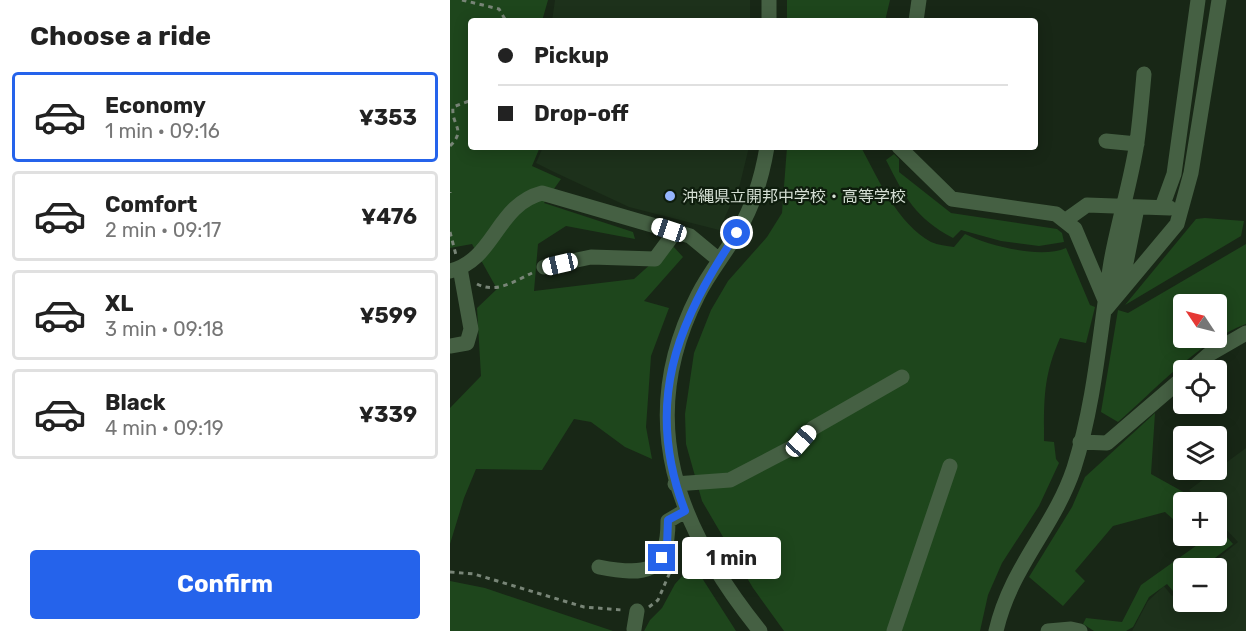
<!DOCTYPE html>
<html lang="en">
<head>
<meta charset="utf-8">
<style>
	:root { --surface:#fff; --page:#f2f2f2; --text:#222; --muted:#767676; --line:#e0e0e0; --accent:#2563eb }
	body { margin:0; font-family:Rubik,"Noto Sans JP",sans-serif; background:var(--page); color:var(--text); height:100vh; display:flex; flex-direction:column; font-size:22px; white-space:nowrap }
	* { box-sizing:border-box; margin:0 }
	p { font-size:20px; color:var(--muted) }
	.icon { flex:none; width:33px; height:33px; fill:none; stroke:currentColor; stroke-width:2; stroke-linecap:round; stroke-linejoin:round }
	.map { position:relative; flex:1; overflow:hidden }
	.side { display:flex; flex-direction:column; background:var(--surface); width:450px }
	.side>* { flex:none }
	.hud { position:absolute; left:18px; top:18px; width:570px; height:132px; border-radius:6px; box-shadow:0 3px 15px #0003; display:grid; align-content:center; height:132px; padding:0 30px; background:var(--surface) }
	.needle { width:39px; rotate:305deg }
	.tools { position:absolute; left:723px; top:294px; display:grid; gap:12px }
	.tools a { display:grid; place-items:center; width:54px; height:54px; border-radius:6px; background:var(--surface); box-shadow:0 3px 15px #0003; font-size:30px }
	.end { position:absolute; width:27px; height:27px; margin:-14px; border:8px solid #2563eb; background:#fff; box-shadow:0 0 0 3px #fff }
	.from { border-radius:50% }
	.bubble { position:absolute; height:42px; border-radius:6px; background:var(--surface); box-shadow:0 3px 15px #0003; font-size:20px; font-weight:700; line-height:42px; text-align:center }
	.car { position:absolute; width:18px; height:36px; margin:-18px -9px; border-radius:8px; box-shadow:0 0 4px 2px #0007; background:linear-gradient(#fff 24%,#345 0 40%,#fff 0 76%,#345 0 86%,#fff 0) }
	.hud b { display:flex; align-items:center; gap:21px; height:57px; font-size:22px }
	.hud b+b { border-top:2px solid var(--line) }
	.hud i { width:15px; height:15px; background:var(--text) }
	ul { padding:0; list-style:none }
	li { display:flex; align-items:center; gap:18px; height:90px; margin:0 12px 9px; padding:0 18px; border:3px solid var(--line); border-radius:6px }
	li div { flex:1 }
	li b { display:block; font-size:22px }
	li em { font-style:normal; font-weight:700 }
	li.on { border-color:var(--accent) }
	li>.icon { width:54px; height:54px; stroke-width:1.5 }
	h2 { padding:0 30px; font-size:27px; line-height:72px }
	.action { display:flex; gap:12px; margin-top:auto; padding:12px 30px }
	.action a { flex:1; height:69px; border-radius:6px; background:var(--accent); color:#fff; font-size:24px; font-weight:700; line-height:69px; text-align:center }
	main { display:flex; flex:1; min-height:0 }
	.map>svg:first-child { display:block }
	.built { fill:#1d311b }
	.green { fill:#1e461c; fill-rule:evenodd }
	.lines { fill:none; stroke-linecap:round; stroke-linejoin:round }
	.path { stroke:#788577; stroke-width:3; stroke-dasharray:4.5 4.5; stroke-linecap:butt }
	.minor { stroke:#456043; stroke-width:15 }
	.route { stroke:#2563eb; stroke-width:8 }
	.poi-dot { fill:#95b6fd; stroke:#0e1d0d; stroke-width:2 }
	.labels { text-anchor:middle; stroke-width:4.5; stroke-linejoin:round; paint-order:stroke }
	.poi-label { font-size:16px; fill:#d5dfd4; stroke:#0e1d0d; text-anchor:start }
</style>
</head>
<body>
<main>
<section class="side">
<h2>Choose a ride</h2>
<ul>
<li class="on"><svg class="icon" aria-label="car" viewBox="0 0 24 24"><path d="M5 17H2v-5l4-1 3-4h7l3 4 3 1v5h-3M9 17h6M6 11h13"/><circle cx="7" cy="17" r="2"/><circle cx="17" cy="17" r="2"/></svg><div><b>Economy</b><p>1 min · 09:16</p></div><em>¥353</em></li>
<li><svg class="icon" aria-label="car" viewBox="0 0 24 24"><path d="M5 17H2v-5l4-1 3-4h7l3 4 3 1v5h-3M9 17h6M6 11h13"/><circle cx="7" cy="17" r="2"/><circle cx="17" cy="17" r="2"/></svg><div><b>Comfort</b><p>2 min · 09:17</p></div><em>¥476</em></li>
<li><svg class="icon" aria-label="car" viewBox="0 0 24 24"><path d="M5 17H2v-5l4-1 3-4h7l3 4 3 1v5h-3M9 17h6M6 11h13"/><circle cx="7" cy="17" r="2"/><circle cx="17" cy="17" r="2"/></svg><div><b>XL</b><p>3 min · 09:18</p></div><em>¥599</em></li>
<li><svg class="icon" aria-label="car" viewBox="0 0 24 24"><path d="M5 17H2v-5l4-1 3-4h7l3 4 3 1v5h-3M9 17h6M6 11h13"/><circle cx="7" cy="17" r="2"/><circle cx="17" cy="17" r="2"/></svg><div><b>Black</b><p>4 min · 09:19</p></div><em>¥339</em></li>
</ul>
<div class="action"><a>Confirm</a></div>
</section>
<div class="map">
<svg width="796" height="631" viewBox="0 0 796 631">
	<rect width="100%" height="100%" fill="#182716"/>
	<path class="built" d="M 105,0 L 300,0 L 300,21 L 102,21 Z
		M 93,147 L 299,147 L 290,184 L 269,230 L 179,207 L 104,172 L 86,163 Z
		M 796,448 L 796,631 L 682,631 L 698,601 L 714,586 L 722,596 L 733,586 L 734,602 L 766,602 L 766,568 L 756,568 L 788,542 L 767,520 L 766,502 L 750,502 L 739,490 Z"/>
	<path class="green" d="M 0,0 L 98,0 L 92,21 L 21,21 L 21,147 L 90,147 L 82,166 L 111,179 L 94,203 L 183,232 L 185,239 L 116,226 L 88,244 L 84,291 L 184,279 L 222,245 L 233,257 L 194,301 L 219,308 L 201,356 L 196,427 L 202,459 L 175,447 L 141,422 L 124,419 L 92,470 L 26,469 L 14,498 L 0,544 L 0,408 L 31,376 L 27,308 L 47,289 L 22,244 L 0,248 Z
		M 337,0 L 440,0 L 435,21 L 337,21 Z
		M 337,147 L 411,147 C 428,179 448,224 481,242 C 488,245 497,246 504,247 L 515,234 C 539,246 591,259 616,248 L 640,305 L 645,307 L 636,343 L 610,338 C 593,377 594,399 594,441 L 604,442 L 606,459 L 609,463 L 589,506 L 552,563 L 538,595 L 530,631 L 334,631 L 303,588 L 252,501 L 236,444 L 235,414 L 244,353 L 261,310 L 278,281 L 317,237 L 332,213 Z
		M 444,154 L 449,159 L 449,172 L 501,213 L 607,229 L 612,233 L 614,242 L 589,246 L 551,241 L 511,230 L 503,238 C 465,218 455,197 436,160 Z
		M 755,218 L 794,221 L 791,236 L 675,305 L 746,219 Z
		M 796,244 L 796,324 C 749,341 706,389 668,422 L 651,412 L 668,310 L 678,313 ZM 734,304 L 766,304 L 766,338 L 734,338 Z
		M 705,413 L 701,474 L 737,494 L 745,502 L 734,502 L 733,528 L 715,512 L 663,526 L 625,571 L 635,581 L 613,606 L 579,577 L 622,507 L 635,477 Z
		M 767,526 L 783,544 L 752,568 L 734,568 L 733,583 L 723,591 L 717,584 L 699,597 L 683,627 L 676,631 L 644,631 L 633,624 L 636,618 L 672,622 L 691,585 L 750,543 L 742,536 L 766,536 Z
		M 243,564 L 286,631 L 194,631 L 200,620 L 212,608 L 225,584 Z
		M 0,581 L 35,588 L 163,631 L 0,631 Z"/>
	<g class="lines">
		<path class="path" d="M 12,0 L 49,9 L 56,21
			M 0,146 C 17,129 1,126 3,107 L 19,101 L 21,97
			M 0,192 L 0,193
			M 0,232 L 6,255
			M 27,284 C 46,294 65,281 82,273
			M 0,572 L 24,574 L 134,607 L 172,610
			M 199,607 L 208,600 L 220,572"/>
		<path class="minor" d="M 319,21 L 319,0
			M 466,21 L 469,0
			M 656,141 L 687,144
			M 449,147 L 502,199 L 606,214 L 625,229 L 655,300
			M 712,207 L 724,174 L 748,0
			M 616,220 L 637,205 L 720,208
			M 94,267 L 141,257 L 205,259 L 225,232
			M 0,271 C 45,260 46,205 92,193 L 240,236 L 269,260
			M 663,290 L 672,283 L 687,208
			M 656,309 L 727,224 L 741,173 L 769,0
			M 0,346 L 17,343 L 21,329 L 10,268
			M 741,370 L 758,355 L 796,333
			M 630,442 L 657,443 L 734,377
			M 225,484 L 280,480 L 345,446 L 363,428 L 452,377
			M 149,567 C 195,576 218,574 218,521 L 235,511
			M 184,629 L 187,611
			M 310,631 C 227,528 184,420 248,295 C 259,273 275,254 287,233 C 303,207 312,177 317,147
			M 444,631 L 500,466
			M 546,631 C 561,566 604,528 624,468 C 645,402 650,330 661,262 C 668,222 681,182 687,142 C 690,119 692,97 694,74
			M 598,631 L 621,629 L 630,631"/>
	</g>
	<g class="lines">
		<path class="route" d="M 212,558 L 217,546 L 218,520 L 235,511 C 194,405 226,322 287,233"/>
	</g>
	<circle class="poi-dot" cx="220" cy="196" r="6"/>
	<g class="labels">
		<g class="poi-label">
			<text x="232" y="202">沖縄県立開邦中学校・高等学校</text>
		</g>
	</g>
</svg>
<div class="tools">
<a><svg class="needle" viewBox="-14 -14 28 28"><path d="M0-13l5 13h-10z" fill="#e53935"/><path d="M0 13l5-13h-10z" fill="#767676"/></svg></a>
<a><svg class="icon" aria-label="locate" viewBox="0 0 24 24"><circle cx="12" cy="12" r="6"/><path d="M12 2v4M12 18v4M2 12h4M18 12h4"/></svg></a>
<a><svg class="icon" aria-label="layers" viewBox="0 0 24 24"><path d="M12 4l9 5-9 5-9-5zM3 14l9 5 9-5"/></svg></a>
<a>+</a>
<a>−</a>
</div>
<i class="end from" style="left:287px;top:233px"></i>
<i class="end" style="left:212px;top:558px"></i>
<div class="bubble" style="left:232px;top:537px;width:99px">1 min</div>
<i class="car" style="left:219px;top:230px;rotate:288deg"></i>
<i class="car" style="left:110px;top:264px;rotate:257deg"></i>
<i class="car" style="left:351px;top:441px;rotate:42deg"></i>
<div class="hud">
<b><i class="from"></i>Pickup</b>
<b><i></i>Drop-off</b>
</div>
</div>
</main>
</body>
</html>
